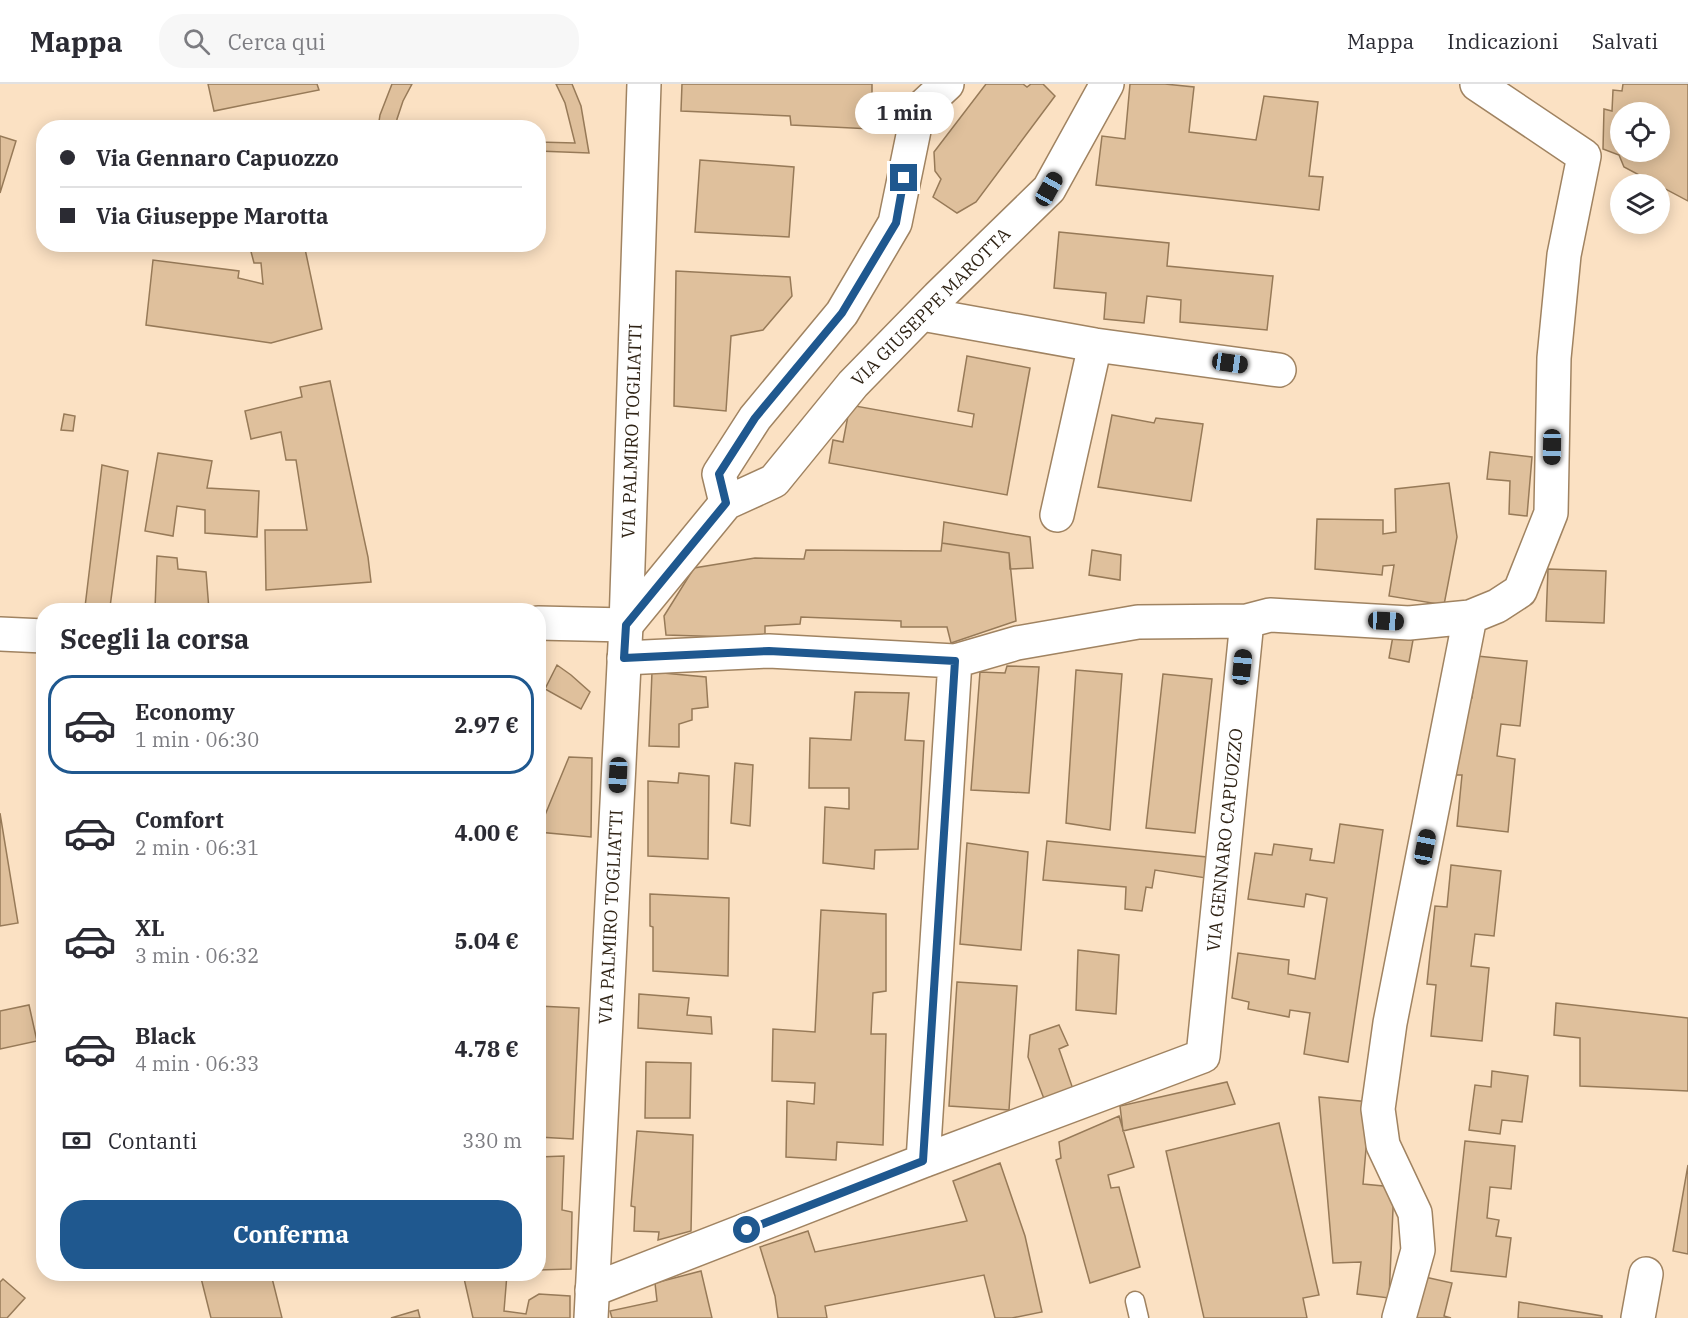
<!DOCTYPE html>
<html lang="it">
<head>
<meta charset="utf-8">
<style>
	:root { --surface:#fff; --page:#f7f7f7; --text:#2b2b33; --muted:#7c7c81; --line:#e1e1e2; --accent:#1f588f }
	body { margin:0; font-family:"IBM Plex Serif",serif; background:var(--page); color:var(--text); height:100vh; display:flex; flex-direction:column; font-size:22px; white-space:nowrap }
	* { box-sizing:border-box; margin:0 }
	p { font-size:20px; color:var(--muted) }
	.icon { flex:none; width:33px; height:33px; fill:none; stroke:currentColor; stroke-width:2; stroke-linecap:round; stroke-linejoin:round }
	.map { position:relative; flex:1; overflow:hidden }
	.panel { position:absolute; left:36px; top:519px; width:510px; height:678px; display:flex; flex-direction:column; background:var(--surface); border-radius:24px; box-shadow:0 3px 15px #0003 }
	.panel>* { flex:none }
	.guide { position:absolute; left:36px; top:36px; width:510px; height:132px; border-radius:24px; box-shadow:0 3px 15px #0003; display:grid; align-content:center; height:132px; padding:0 24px; background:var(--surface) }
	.fabs { position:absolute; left:1610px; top:18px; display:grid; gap:12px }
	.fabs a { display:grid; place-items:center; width:60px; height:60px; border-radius:50%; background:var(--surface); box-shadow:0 3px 15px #0003; font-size:30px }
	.end { position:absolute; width:27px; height:27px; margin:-14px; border:8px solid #1f588f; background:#fff; box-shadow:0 0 0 3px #fff }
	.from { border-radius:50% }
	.bubble { position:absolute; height:42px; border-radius:21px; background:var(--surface); box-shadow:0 3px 15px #0003; font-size:20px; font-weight:700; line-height:42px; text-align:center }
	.car { position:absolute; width:18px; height:36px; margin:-18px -9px; border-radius:8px; box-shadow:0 0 4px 2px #0007; background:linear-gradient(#222 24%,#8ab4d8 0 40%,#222 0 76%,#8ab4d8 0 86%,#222 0) }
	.guide b { display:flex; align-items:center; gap:21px; height:57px; font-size:22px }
	.guide b+b { border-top:2px solid var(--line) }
	.guide i { width:15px; height:15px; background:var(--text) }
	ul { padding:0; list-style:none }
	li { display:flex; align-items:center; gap:18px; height:99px; margin:0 12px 9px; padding:0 12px; border:3px solid transparent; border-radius:24px }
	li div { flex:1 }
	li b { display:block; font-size:22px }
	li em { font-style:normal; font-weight:700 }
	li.active { border-color:var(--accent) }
	li>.icon { width:54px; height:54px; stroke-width:1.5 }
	h2 { padding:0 24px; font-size:27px; line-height:72px }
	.pay { display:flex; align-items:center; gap:15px; height:66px; padding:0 24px; font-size:22px }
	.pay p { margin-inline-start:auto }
	.action { display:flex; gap:12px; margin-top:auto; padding:12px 24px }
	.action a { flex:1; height:69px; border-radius:24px; background:var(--accent); color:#fff; font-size:24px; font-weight:700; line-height:69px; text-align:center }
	header { display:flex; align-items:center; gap:36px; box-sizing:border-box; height:84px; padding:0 30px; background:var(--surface); border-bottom:2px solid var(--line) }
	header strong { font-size:28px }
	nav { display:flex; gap:33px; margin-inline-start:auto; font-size:21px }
	.search { width:420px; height:54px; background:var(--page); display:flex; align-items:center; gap:15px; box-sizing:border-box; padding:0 21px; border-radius:24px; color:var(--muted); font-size:22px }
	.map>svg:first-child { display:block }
	.building { fill:#dfc09c; stroke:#977a58; stroke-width:1.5; fill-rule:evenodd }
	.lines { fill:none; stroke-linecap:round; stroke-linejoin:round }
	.service-casing { stroke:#a08361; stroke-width:21 }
	.minor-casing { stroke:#a08361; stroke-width:36 }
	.tertiary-casing { stroke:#a08361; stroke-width:36 }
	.service { stroke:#fff; stroke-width:18 }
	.minor { stroke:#fff; stroke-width:33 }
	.tertiary { stroke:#fff; stroke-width:33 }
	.route { stroke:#1f588f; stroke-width:8 }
	.labels { text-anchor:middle; stroke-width:4.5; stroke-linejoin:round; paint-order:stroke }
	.street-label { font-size:18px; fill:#2f2315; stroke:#fff }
</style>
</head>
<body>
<header>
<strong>Mappa</strong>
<div class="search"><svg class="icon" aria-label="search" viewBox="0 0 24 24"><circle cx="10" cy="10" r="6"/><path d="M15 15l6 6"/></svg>Cerca qui</div>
<nav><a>Mappa</a><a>Indicazioni</a><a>Salvati</a></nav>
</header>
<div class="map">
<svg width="1688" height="1234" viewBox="0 0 1688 1234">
	<rect width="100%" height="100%" fill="#fbe1c3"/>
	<path class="building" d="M 208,0 L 317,0 L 319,6 L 214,27 Z
		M 392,0 L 412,0 L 403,17 L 397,35 L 396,44 L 378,44 L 380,31 Z
		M 556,0 L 572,0 L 581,22 L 589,69 L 538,67 L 538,58 L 575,59 L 565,19 Z
		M 682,0 L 872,0 L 872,45 L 791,41 L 790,32 L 681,27 Z
		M 986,0 L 1023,0 L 1027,3 L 1031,0 L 1043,0 L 1055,12 L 976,118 L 957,129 L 933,113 L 941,95 L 935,87 L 934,68 Z
		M 1130,0 L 1165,0 L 1194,3 L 1189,48 L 1256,56 L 1264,12 L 1318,18 L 1309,92 L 1323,93 L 1319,126 L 1096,101 L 1102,52 L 1125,55 Z
		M 1623,0 L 1688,0 L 1688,117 L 1624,83 L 1619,71 L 1603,65 L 1604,25 L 1612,27 L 1613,6 L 1622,7 ZM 1620,28 L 1659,28 L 1659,68 L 1620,68 Z
		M 0,52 L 16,57 L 0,109 Z
		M 700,76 L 794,83 L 789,153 L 695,148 Z
		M 1059,148 L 1169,159 L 1167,182 L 1273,192 L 1267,246 L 1180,238 L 1181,216 L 1147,212 L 1144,239 L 1104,235 L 1106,209 L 1054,204 Z
		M 249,160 L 304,160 L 322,245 L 271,259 L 146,241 L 153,176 L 239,187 L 238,194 L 263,200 L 261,179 L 254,179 Z
		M 676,187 L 790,193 L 792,212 L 763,246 L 731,252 L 726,327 L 674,322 Z
		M 967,272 L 1030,284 L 1007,411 L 829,379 L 833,356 L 843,358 L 850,321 L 972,343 L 974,330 L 958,327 Z
		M 330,297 L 368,473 L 371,498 L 266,506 L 265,446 L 307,446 L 296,376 L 286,376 L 281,348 L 251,355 L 245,327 L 302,313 L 300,303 Z
		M 64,330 L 75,332 L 73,347 L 61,346 Z
		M 1112,331 L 1154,339 L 1156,334 L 1203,340 L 1191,417 L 1098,403 Z
		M 1490,368 L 1532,373 L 1527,432 L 1509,430 L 1510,397 L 1487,395 Z
		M 158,369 L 212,377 L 207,404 L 259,407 L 257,453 L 205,449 L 205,426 L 177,422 L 173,452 L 145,447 Z
		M 102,381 L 128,387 L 110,523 L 85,523 Z
		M 1449,399 L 1457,453 L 1444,521 L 1389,512 L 1394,481 L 1383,482 L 1382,491 L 1315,485 L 1317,435 L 1383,436 L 1383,450 L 1396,448 L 1395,405 Z
		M 944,438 L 1030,453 L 1033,484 L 1010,485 L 1009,469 L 942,459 Z
		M 942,459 L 1009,469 L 1016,537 L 951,559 L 947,543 L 901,543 L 901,537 L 801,533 L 800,540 L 765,542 L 765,554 L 666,551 L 664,532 L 694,484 L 755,474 L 804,475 L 806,466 L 941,467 Z
		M 1092,466 L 1121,471 L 1120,496 L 1089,491 Z
		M 157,472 L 177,474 L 178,485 L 206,488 L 209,526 L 155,525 Z
		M 1548,485 L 1606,487 L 1604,539 L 1546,537 Z
		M 1393,552 L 1413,556 L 1409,578 L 1389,574 Z
		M 1477,572 L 1527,577 L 1520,642 L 1501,640 L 1497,672 L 1515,675 L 1508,748 L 1457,742 L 1462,691 L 1453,691 L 1461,613 L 1472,614 Z
		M 557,581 L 571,591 L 590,608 L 581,625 L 545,605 Z
		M 1007,582 L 1039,583 L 1029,709 L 971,706 L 980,588 L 1005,589 Z
		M 1076,586 L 1122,590 L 1110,746 L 1066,739 Z
		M 652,588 L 706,593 L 708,623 L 692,625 L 692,636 L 679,640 L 679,663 L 649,662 Z
		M 1163,590 L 1212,595 L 1195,749 L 1146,744 Z
		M 855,608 L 909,609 L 905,656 L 924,657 L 918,765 L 875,766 L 874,785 L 823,779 L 825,723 L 849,725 L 849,704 L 809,704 L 810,654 L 851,656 Z
		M 569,673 L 592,674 L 591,753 L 538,748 Z
		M 735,679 L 753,681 L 750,742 L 731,739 Z
		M 679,689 L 709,692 L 708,775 L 648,772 L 648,697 L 678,699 Z
		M 0,729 L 18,839 L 0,842 Z
		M 1340,740 L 1383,746 L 1348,978 L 1304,970 L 1310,929 L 1290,926 L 1289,933 L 1248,925 L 1249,918 L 1232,914 L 1238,869 L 1289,876 L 1288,890 L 1315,895 L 1327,814 L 1306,810 L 1304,823 L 1248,815 L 1255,769 L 1272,771 L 1274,760 L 1312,765 L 1310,776 L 1334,779 Z
		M 1047,757 L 1207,773 L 1206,794 L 1155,786 L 1152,804 L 1146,803 L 1142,827 L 1125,825 L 1126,803 L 1043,796 Z
		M 967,759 L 1028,768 L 1021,866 L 960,860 Z
		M 1451,781 L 1501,787 L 1494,852 L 1475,850 L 1471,882 L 1489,884 L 1482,957 L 1431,952 L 1436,901 L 1427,900 L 1435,822 L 1447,823 Z
		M 650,810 L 729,814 L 728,892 L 653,887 L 653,843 L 650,842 Z
		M 821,826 L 886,830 L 886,907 L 873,909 L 871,950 L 886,950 L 883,1061 L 837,1058 L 836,1076 L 786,1073 L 787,1017 L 814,1020 L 815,999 L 772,997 L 773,945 L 815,948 Z
		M 1078,866 L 1119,871 L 1116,930 L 1076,926 Z
		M 957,898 L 1017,902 L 1009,1026 L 949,1022 Z
		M 639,910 L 689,914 L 687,931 L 711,933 L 712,950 L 638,944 Z
		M 1556,919 L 1688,934 L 1688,1007 L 1580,1002 L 1580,954 L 1554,951 Z
		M 29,921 L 37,957 L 0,965 L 0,927 Z
		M 538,922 L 579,924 L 573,1055 L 538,1053 Z
		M 1059,941 L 1068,961 L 1059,965 L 1074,1008 L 1046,1020 L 1028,973 L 1030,951 Z
		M 646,978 L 691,979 L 690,1034 L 645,1034 Z
		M 1492,987 L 1528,992 L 1522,1038 L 1502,1036 L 1500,1050 L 1469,1046 L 1475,1001 L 1491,1003 Z
		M 1227,998 L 1235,1020 L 1123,1047 L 1120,1022 Z
		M 1319,1013 L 1370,1018 L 1363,1100 L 1394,1103 L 1389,1214 L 1357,1210 L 1361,1178 L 1333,1179 Z
		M 1119,1032 L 1134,1083 L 1108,1091 L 1111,1104 L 1119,1103 L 1140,1183 L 1090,1199 L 1056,1076 L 1061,1074 L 1059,1058 Z
		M 1279,1039 L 1319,1211 L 1303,1214 L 1307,1234 L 1204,1234 L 1166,1067 Z
		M 637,1047 L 693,1051 L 691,1147 L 658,1156 L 659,1148 L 634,1147 L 635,1123 L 631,1122 Z
		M 1465,1057 L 1515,1062 L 1511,1105 L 1490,1103 L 1487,1134 L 1499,1136 L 1496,1152 L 1511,1154 L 1506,1193 L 1451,1187 Z
		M 564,1072 L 562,1126 L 572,1128 L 571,1185 L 538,1186 L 538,1073 Z
		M 1000,1079 L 1025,1152 L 1042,1228 L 1012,1234 L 995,1234 L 984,1191 L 825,1222 L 827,1234 L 778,1234 L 775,1212 L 760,1163 L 808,1147 L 815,1168 L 967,1137 L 953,1097 Z
		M 1688,1081 L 1688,1170 L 1673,1167 Z
		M 701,1187 L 712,1234 L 612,1234 L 610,1227 L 657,1217 L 655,1199 Z
		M 200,1190 L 271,1190 L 282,1234 L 211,1234 Z
		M 463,1190 L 507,1190 L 504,1227 L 526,1230 L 529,1216 L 539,1210 L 570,1212 L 570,1234 L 473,1234 Z
		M 1425,1193 L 1452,1199 L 1444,1232 L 1451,1234 L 1408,1234 Z
		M 3,1195 L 25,1214 L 7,1234 L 0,1234 L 0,1198 Z
		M 1519,1218 L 1602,1232 L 1602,1234 L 1518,1234 Z
		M 418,1226 L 420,1234 L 391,1234 Z"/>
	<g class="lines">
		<defs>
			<path id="service" d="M 1135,1217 L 1139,1234"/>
			<path id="minor" d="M 922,230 L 1095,261 L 1279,286
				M 726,419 L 719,390 L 755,334 L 842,229 L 895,139 L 918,27 L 947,0
				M 1057,431 L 1095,261
				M 1247,537 L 1270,531 L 1409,539 L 1470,533 L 1497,522 L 1520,507 L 1551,429 L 1554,274 L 1564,171 L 1584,72 L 1477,0
				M 538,539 L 626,541 L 726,419 L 774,397 L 853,300 L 938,213 L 1049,105 L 1107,0
				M 0,550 L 44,552
				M 923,1077 L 955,577
				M 592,1206 L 923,1077 L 1203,972 L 1247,537 L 1138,538 L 1017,559 L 955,577 L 769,567 L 624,574
				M 1399,1234 L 1418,1166 L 1415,1129 L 1383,1061 L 1378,1025 L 1390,939 L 1470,533
				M 1638,1234 L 1646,1190"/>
			<path id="tertiary" d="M 591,1234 L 626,541 L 644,0"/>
		</defs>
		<use href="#service" class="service-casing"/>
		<use href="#minor" class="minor-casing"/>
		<use href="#tertiary" class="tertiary-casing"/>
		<use href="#service" class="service"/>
		<use href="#minor" class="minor"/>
		<use href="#tertiary" class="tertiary"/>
	</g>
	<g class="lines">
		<path class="route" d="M 747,1146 L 923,1077 L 955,577 L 769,567 L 624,574 L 626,541 L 726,419 L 719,390 L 755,334 L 842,229 L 896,139 L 904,94"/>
	</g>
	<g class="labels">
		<g class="street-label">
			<text transform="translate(931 223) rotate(-45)" y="6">VIA GIUSEPPE MAROTTA</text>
			<text transform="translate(632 347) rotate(-88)" y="6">VIA PALMIRO TOGLIATTI</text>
			<text transform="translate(1225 756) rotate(-84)" y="6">VIA GENNARO CAPUOZZO</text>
			<text transform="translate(611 833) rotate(-87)" y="6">VIA PALMIRO TOGLIATTI</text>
		</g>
	</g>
</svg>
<div class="fabs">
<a><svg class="icon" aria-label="locate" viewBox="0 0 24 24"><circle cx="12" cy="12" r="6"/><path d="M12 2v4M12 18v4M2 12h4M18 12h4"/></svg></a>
<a><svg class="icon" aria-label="layers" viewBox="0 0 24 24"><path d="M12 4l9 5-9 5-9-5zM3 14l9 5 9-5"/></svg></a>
</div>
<i class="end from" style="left:747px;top:1146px"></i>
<i class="end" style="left:904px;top:94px"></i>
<div class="bubble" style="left:855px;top:8px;width:99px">1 min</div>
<i class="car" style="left:1049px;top:105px;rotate:29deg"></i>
<i class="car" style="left:1230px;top:279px;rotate:98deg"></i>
<i class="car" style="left:1552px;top:363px;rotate:181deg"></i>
<i class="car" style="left:1386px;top:537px;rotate:93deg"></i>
<i class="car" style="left:1242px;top:583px;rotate:6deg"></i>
<i class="car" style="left:618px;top:691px;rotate:183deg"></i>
<i class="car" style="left:1425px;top:763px;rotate:11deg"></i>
<div class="guide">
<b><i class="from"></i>Via Gennaro Capuozzo</b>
<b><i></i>Via Giuseppe Marotta</b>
</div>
<section class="panel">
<h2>Scegli la corsa</h2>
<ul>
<li class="active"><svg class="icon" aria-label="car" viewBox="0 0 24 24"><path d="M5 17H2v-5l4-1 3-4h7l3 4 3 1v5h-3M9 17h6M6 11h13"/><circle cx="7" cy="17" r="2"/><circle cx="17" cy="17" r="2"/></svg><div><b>Economy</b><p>1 min · 06:30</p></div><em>2.97 €</em></li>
<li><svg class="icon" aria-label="car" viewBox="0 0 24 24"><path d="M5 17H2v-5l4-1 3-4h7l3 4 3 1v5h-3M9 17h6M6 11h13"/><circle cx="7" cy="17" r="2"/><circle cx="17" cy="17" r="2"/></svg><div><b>Comfort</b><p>2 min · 06:31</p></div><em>4.00 €</em></li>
<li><svg class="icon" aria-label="car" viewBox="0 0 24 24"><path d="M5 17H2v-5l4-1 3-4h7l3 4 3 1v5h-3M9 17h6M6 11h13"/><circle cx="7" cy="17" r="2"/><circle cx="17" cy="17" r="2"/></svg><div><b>XL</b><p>3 min · 06:32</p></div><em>5.04 €</em></li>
<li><svg class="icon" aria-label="car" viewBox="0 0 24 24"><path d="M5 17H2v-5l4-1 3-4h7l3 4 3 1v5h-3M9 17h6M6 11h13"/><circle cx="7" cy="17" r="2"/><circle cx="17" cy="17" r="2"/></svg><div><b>Black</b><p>4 min · 06:33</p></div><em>4.78 €</em></li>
</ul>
<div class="pay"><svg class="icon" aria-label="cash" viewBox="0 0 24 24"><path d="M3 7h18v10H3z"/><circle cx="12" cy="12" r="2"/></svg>Contanti<p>330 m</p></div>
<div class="action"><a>Conferma</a></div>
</section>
</div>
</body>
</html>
